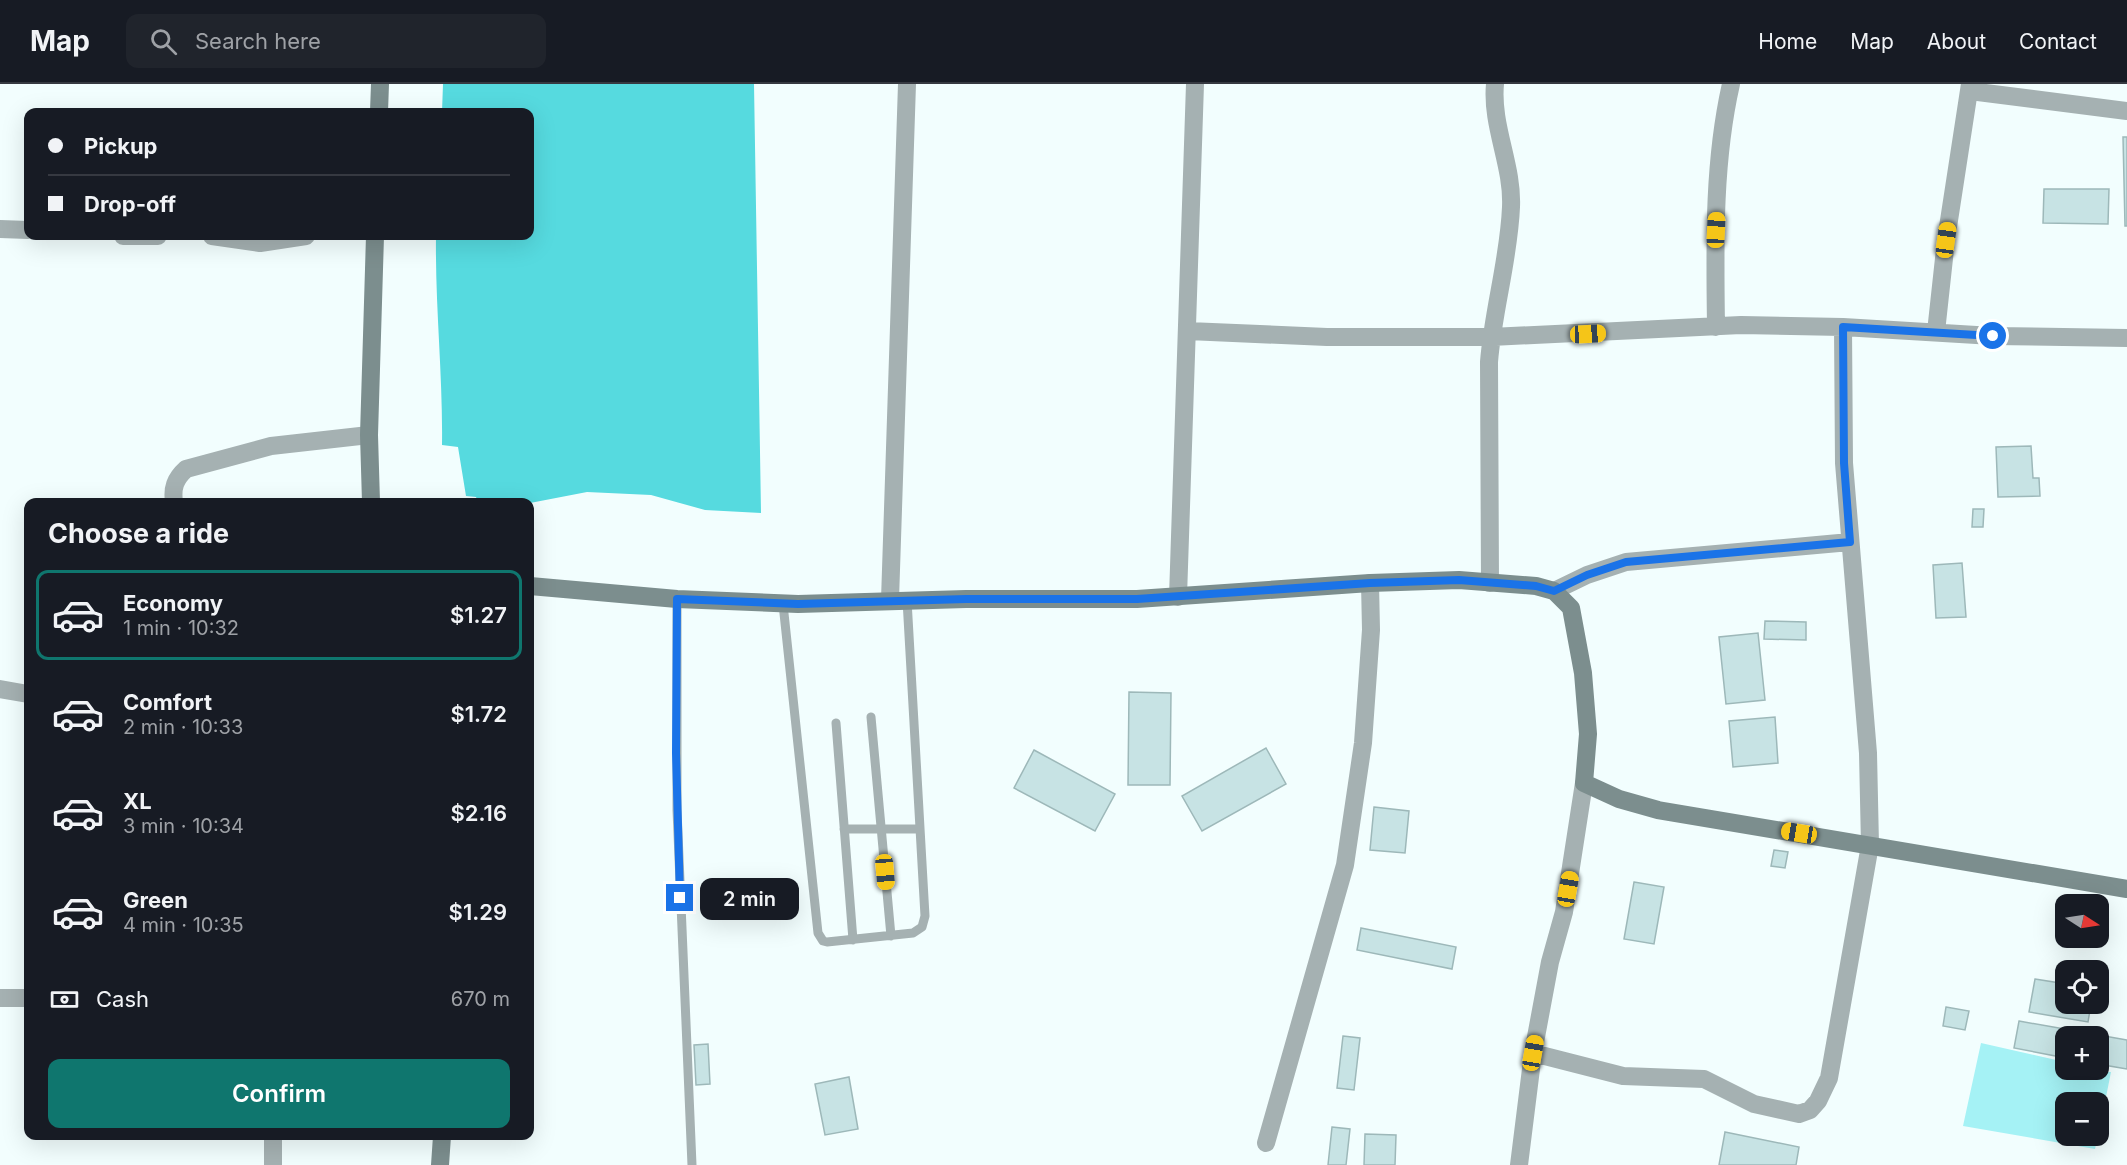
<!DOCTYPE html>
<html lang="en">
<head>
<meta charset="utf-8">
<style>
	:root { --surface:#171b24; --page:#20242c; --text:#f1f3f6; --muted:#9ea1a6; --line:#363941; --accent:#0f766e }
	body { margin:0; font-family:Inter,sans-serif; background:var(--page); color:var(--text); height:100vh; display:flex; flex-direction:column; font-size:22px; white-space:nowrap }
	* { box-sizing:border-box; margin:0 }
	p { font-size:20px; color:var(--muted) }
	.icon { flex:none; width:33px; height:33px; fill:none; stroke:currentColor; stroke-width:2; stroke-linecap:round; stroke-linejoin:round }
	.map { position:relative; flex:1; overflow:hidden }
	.drawer { position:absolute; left:24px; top:414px; width:510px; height:642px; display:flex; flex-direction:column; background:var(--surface); border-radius:12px; box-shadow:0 6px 24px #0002 }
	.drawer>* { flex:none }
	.guide { position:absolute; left:24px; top:24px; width:510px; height:132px; border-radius:12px; box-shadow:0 6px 24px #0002; display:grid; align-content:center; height:132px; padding:0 24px; background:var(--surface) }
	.needle { width:39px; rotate:102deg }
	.controls { position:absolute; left:2055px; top:810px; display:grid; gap:12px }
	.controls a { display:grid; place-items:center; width:54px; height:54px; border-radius:12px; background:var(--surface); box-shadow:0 6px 24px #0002; font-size:30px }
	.end { position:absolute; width:27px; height:27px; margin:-14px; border:8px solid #1a73e8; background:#fff; box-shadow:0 0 0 3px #fff }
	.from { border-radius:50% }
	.bubble { position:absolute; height:42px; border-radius:12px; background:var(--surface); box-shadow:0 6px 24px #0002; font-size:20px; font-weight:600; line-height:42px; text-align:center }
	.car { position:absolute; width:18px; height:36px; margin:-18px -9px; border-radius:8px; box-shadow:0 0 4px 2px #0007; background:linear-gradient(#f5c518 24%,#345 0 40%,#f5c518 0 76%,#345 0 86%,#f5c518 0) }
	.guide b { display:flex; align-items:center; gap:21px; height:57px; font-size:22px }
	.guide b+b { border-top:2px solid var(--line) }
	.guide i { width:15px; height:15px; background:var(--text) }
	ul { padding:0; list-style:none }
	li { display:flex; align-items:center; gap:18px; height:90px; margin:0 12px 9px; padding:0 12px; border:3px solid transparent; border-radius:12px }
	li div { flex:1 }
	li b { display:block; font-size:22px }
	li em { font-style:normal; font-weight:600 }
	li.selected { border-color:var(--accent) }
	li>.icon { width:54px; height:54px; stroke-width:1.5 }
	h2 { padding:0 24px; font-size:27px; line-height:72px }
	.pay { display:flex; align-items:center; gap:15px; height:66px; padding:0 24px; font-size:22px }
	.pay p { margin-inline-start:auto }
	.action { display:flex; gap:12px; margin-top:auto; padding:12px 24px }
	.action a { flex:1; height:69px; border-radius:12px; background:var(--accent); color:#fff; font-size:24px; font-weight:600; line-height:69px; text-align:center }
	header { display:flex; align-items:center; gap:36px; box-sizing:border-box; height:84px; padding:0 30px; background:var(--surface); border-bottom:2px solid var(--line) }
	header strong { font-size:28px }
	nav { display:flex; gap:33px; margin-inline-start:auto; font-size:21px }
	.search { width:420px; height:54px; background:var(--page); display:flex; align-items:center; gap:15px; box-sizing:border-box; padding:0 21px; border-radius:12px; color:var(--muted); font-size:22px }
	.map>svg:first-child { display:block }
	.green { fill:#a5f2f5 }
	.forest { fill:#56dadf }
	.building { fill:#c7e3e4; stroke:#9db8b9; stroke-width:1.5 }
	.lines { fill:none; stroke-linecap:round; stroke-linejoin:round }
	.lane { stroke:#a5b1b2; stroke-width:9 }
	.street { stroke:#a5b1b2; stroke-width:18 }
	.secondary { stroke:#7c8e8e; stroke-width:18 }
	.route { stroke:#1a73e8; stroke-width:8 }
</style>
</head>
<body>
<header>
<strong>Map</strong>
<div class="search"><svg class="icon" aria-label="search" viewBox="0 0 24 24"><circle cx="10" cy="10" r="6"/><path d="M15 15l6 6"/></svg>Search here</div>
<nav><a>Home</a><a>Map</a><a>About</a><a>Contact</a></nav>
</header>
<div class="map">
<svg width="2127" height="1081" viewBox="0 0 2127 1081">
	<rect width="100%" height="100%" fill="#f2fefe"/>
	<path class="green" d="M 1981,959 L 2065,978 L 2066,986 L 2111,988 L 2099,1048 L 2098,1018 L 2066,1018 L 2066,1052 L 2098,1052 L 2095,1065 L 1963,1042 Z"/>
	<path class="forest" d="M 443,0 L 754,0 L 761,429 L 705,426 L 651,411 L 587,408 L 530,419 L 478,418 L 476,413 L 466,412 L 458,363 L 442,361 C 443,291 435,222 436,152 L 530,152 L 530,28 L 442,28 Z"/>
	<path class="building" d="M 2123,53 L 2127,53 L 2127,142 L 2125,142 Z
		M 2044,105 L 2109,105 L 2108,140 L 2043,139 Z
		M 2031,362 L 2033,394 L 2039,394 L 2040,412 L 1998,413 L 1996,363 Z
		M 1973,425 L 1984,425 L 1983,443 L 1972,443 Z
		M 1962,479 L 1966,533 L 1936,534 L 1933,481 Z
		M 1765,537 L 1806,538 L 1806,556 L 1764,555 Z
		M 1758,549 L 1765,616 L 1726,620 L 1719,553 Z
		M 1129,608 L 1171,609 L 1170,701 L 1128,701 Z
		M 1775,633 L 1778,679 L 1733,683 L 1729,637 Z
		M 1266,664 L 1286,700 L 1202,747 L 1182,712 Z
		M 1034,666 L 1115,710 L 1095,747 L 1014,704 Z
		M 1374,723 L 1409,727 L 1405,769 L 1370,766 Z
		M 1774,766 L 1788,768 L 1785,784 L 1771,782 Z
		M 1634,798 L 1664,803 L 1654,860 L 1624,855 Z
		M 1361,844 L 1456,863 L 1452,885 L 1357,866 Z
		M 2035,895 L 2066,900 L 2066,920 L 2091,920 L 2088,938 L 2029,928 Z
		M 1946,923 L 1969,927 L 1965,946 L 1943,942 Z
		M 2019,937 L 2127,956 L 2127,985 L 2098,980 L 2098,952 L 2066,952 L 2066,974 L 2014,964 Z
		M 1343,952 L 1360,954 L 1354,1006 L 1337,1004 Z
		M 708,960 L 710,1000 L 696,1001 L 694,961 Z
		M 849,993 L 858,1045 L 825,1051 L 815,1000 Z
		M 1332,1043 L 1350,1045 L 1346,1081 L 1328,1081 Z
		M 1725,1048 L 1799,1063 L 1796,1081 L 1719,1081 Z
		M 1365,1050 L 1396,1051 L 1395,1081 L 1364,1081 Z"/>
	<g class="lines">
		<path class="lane" d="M 677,515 L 677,726 L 692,1081
			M 783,520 L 818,849 L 823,857 L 827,858 L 913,849 L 922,843 L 925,832 L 907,516
			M 871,633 L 891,852
			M 836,639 L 853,856
			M 844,745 L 920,745"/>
		<path class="street" d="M 1970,7 L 2127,27
			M 0,145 L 28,146
			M 123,152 L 158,152
			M 212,152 L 260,159 L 306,152
			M 1716,243 C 1715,162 1713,79 1731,0
			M 1188,247 L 1327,253 L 1491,253 L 1741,241 L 1843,243 L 1993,252 L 2127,254
			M 1936,248 L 1946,156 L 1970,0
			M 174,418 C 172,404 175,395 186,385 L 271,362 L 369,351
			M 1490,499 L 1489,278 C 1493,226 1509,175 1511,123 C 1513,81 1491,42 1495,0
			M 1554,507 L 1587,491 L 1626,478 L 1850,458
			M 1178,513 L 1195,0
			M 890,516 L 907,0
			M 0,605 L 28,610
			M 0,914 L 28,914
			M 1533,969 L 1623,992 L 1704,995 L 1754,1020 L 1799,1030 L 1810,1026 L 1818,1017 L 1829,994 L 1870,761 L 1868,669 L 1844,379 L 1843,243
			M 1266,1059 L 1345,781 L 1363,659 L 1371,546 L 1370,499
			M 273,1081 L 273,1052
			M 1519,1081 L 1533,969 L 1550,878 L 1564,828 L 1584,699"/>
		<path class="secondary" d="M 379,28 L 380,0
			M 371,418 L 369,351 L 375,152
			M 530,502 L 677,515 L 798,520 L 966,515 L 1137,515 L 1370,499 L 1459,496 L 1536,502 L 1554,507 L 1571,524 L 1583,589 L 1588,650 L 1584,699 L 1619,715 L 1658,726 L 2127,805
			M 440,1081 L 442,1052"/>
	</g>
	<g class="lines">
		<path class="route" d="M 680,814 L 676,669 L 677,515 L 798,520 L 966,515 L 1137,515 L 1370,499 L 1459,496 L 1536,502 L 1554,507 L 1587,491 L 1626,478 L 1850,458 L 1844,379 L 1843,243 L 1993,252"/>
	</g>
</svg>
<div class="controls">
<a><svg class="needle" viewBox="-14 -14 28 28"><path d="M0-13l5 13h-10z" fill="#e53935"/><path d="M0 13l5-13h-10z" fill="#9ea1a6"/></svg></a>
<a><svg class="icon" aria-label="locate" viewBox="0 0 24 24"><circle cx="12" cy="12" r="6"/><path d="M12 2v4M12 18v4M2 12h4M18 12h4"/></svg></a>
<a>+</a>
<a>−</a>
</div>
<i class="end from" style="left:1993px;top:252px"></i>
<i class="end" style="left:680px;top:814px"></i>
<div class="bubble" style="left:700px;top:794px;width:99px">2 min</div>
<i class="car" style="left:1716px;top:146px;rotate:3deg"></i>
<i class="car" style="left:1946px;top:156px;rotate:8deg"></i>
<i class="car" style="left:1588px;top:250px;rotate:87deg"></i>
<i class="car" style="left:1799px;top:749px;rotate:279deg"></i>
<i class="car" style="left:885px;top:788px;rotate:175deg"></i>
<i class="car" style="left:1568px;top:805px;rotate:10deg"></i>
<i class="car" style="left:1533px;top:969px;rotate:10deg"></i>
<div class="guide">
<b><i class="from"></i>Pickup</b>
<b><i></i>Drop-off</b>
</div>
<section class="drawer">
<h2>Choose a ride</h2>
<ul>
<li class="selected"><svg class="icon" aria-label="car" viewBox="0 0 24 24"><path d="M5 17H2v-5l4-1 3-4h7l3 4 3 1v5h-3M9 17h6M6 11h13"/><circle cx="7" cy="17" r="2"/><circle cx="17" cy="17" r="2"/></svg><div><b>Economy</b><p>1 min · 10:32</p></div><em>$1.27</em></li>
<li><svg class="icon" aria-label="car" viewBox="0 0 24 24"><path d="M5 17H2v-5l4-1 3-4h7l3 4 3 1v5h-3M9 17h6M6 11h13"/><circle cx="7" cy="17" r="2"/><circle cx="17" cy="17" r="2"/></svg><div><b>Comfort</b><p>2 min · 10:33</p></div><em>$1.72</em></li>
<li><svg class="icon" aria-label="car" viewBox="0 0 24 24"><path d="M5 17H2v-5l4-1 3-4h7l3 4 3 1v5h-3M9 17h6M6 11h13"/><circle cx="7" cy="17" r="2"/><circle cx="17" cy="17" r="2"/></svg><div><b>XL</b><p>3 min · 10:34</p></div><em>$2.16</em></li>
<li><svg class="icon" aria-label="car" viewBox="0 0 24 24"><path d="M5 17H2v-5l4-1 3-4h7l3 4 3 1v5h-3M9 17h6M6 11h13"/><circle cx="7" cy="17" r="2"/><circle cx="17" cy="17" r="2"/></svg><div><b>Green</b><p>4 min · 10:35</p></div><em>$1.29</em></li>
</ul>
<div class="pay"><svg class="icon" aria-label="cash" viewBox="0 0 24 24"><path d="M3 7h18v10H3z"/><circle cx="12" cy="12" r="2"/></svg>Cash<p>670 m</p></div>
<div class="action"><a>Confirm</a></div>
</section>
</div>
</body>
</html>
